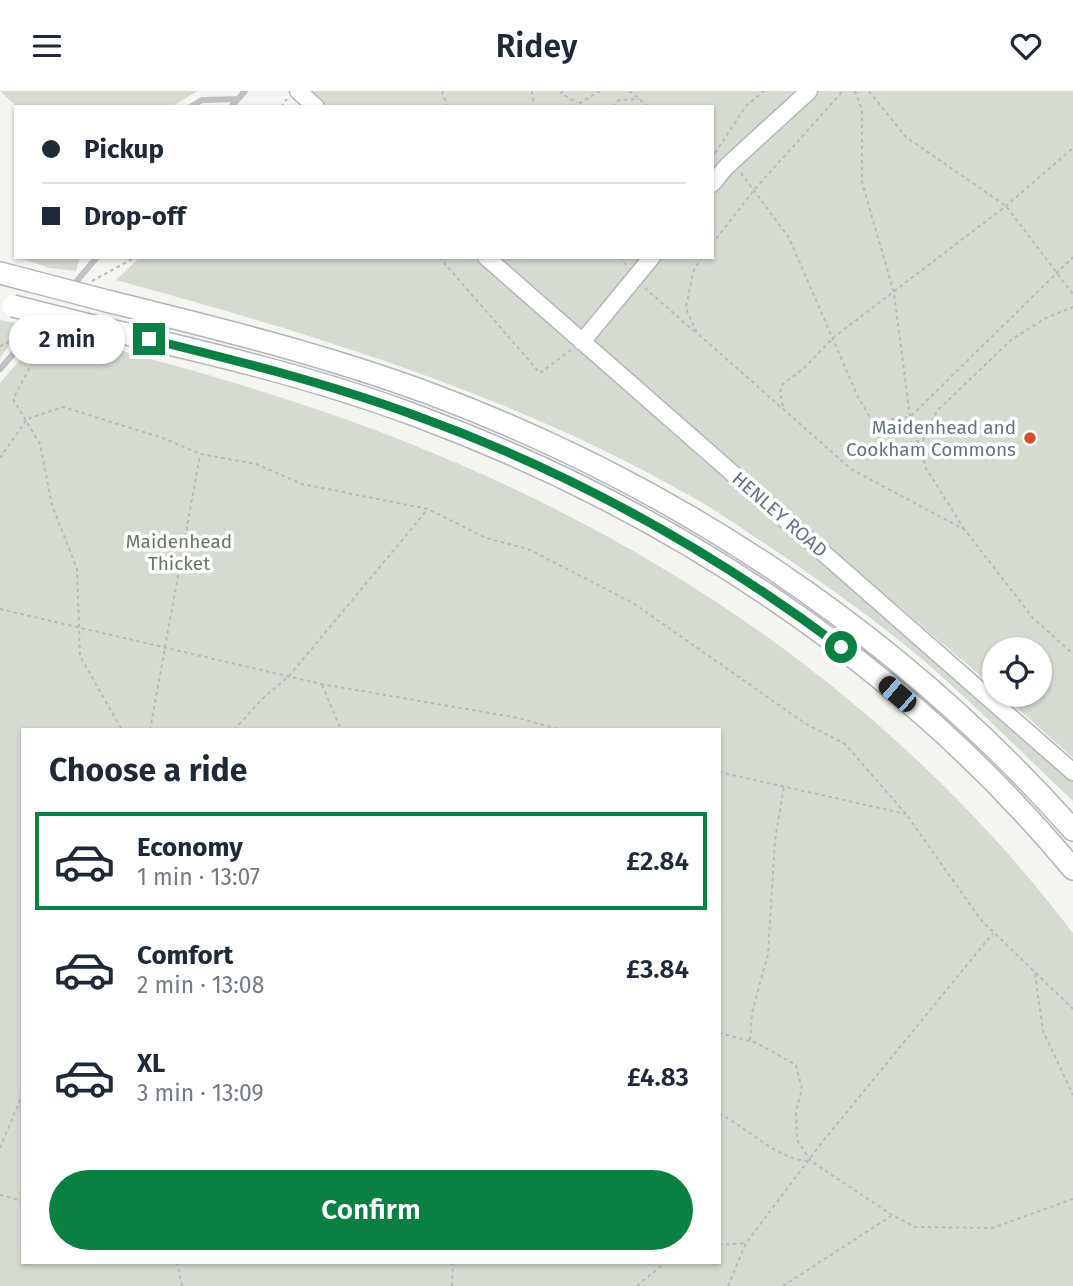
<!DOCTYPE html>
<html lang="en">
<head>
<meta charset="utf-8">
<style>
	:root { --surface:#fff; --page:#f6f6f7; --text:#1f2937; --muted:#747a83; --line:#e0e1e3; --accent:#0b8043 }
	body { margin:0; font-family:"Fira Sans",sans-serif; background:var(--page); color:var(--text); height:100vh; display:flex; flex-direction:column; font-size:26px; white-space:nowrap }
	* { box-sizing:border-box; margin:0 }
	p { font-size:23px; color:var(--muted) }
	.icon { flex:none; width:38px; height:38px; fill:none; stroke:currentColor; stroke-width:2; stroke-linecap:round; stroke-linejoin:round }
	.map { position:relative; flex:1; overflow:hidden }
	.drawer { position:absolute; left:21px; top:637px; width:700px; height:536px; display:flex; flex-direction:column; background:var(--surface); border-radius:0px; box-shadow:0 2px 5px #0004 }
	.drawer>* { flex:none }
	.banner { position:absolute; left:14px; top:14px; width:700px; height:154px; border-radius:0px; box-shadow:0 2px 5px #0004; display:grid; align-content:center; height:154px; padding:0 28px; background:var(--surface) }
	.tools { position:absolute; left:982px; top:546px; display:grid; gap:14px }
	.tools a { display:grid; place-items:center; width:70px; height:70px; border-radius:50%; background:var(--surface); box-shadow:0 2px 5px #0004; font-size:35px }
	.end { position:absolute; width:32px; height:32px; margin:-16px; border:9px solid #0b8043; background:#fff; box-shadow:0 0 0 4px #fff }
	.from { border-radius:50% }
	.bubble { position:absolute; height:49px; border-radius:24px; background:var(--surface); box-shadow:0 2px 5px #0004; font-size:23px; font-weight:600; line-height:49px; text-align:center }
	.car { position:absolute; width:21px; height:42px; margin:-21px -10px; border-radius:9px; box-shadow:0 0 5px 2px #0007; background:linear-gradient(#222 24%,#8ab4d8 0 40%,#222 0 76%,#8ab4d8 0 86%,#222 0) }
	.banner b { display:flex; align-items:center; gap:24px; height:66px; font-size:26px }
	.banner b+b { border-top:2px solid var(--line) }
	.banner i { width:18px; height:18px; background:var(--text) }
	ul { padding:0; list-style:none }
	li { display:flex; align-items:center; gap:21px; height:98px; margin:0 14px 10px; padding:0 14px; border:4px solid transparent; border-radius:0px }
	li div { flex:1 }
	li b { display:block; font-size:26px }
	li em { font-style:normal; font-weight:600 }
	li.on { border-color:var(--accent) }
	li>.icon { width:63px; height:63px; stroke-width:1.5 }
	h2 { padding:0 28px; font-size:32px; line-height:84px }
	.button { display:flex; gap:14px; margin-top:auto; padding:14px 28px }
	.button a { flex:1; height:80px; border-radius:42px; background:var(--accent); color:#fff; font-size:28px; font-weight:600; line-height:80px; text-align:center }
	header { display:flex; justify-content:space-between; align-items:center; height:91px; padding:0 28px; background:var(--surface); font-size:32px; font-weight:600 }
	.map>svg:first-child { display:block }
	.green { fill:#d6dbd2; fill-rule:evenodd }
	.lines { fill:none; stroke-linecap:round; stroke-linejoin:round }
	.secondary-casing { stroke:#b2b7ba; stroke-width:19 }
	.highway-casing { stroke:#b2b6b8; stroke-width:24 }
	.path { stroke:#b7babc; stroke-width:2; stroke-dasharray:3.5 3.5; stroke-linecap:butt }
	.lane { stroke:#bfc3c6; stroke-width:6 }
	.secondary { stroke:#fff; stroke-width:16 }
	.highway { stroke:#fff; stroke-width:21 }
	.highway-bridge-casing { stroke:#b2b6b8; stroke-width:24; stroke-linecap:butt }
	.highway-bridge { stroke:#fff; stroke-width:21 }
	.route { stroke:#0b8043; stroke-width:9 }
	.poi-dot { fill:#d45030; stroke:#fff; stroke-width:2.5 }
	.labels { text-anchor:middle; stroke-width:7; stroke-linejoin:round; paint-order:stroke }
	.poi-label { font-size:19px; fill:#65757f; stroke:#fff; text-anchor:end }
	.street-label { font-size:19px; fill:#65757f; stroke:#fff }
	.park-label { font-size:19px; fill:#687764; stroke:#fff }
</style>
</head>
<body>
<header><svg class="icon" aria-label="menu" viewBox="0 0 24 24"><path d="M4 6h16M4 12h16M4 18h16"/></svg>Ridey<svg class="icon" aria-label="heart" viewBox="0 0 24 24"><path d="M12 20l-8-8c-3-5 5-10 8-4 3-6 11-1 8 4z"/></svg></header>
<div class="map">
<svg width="1073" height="1195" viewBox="0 0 1073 1195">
	<rect width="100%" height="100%" fill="#f4f4f1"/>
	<path class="green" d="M 0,0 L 198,0 L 171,16 L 17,16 Z
		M 307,0 L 1073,0 L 1073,667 L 1003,604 L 1040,604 L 1040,558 L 994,558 L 994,596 L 814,444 L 497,166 L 712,166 L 712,16 L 324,16 Z
		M 17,166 L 80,166 L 76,180 L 49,177 Z
		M 140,166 L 475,166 L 673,336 L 1073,689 L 1073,710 C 1023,663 975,614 923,569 C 877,530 826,494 776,460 C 748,442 721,422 692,406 C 512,303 314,243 116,189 Z
		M 0,229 L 25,234 L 0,267 Z
		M 45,240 C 150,267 254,295 356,332 C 640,436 888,599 1073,842 L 1073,1195 L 0,1195 L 0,292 ZM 23,639 L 719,639 L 719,1171 L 23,1171 Z"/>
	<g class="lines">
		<defs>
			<path id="secondary" d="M 298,0 L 316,16
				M 712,93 L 727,75 L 809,0
				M 486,166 L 1073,681
				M 582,251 L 652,166"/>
			<path id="highway" d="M 0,182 L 27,189
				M 107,210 C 216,237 326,264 431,303 C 677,395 899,543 1073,739
				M 97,236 C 205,261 313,286 417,325 C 668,418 901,571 1073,778"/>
		</defs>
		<use href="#secondary" class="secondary-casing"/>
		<use href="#highway" class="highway-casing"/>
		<path class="path" d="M 442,0 L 447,16
			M 532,0 L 534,16
			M 563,0 L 561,2 L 577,12
			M 629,0 L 649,16
			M 855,0 L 862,19 L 862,91 L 894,202 L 910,326 L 926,377 L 964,438
			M 869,0 L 906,46 L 1006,115 L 1073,203
			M 281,16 L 287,8
			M 573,16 L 600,0
			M 613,16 L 619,9 L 639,8
			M 712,62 L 718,66
			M 715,62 L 746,15 L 764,0
			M 741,82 L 789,147 L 858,306 L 872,330 L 910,326 L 1073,166
			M 712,153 L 754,99 L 843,0
			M 439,166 L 540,282 L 571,259
			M 621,166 L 626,174
			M 702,166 L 693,181 L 686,217 L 697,242 L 851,378 L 965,439 L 1033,527 L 1073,563
			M 92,190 L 136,166
			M 645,197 L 696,242
			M 49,240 L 13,308 L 40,353 L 52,414 L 77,478 L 80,565 L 122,639
			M 0,255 L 15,248
			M 783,315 L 780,301 L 783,293 L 804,277 L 834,246 L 1006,115 L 1073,57
			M 920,356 L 937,320 L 1011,249 L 1046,227 L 1073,216
			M 0,367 L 27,328 L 63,316 L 163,347 L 200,363 L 256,373 L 302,393 L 428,418 L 486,447 L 528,458 L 633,512 L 806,633 L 845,653 L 906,723 L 981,829 L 1073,918
			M 0,518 L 321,593 L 519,627 L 561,639
			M 322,594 L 341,639
			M 150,639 L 200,364
			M 234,639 L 262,608 L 289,585 L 427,419
			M 719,681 L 906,723
			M 1035,883 L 1043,940 L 1073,1004
			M 719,942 L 757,952 L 796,974 L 802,998 L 796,1020 L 797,1049 L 811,1070 L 892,1124 L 915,1136 L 992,1137 L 1073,1108
			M 750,949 L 752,922 L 768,863 L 775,749 L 784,695
			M 719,1023 C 750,1037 775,1069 810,1070
			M 0,1057 L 23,1002
			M 0,1104 L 23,1110
			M 719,1154 L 746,1152
			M 177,1171 L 182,1195
			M 452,1195 L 453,1171
			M 637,1195 L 666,1171
			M 728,1195 L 746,1152 L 820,1054 L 993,842
			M 783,1195 L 891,1125"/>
		<path class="lane" d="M 190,16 L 202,9 L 238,8
			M 231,16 L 245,0
			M 71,197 L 97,166
			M 0,278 L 43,229"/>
		<use href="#secondary" class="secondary"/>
		<use href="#highway" class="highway"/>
		<defs>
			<path id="highway-bridge" d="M 27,189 L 107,210
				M 13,215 L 97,236"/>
		</defs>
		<use href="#highway-bridge" class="highway-bridge-casing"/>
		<use href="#highway-bridge" class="highway-bridge"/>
	</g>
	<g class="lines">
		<path class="route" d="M 149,248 C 238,270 327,292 414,324 C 567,379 711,459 841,556"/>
	</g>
	<circle class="poi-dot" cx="1030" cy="347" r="7"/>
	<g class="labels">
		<g class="poi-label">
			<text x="1016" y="343">Maidenhead and<tspan x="1016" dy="22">Cookham Commons</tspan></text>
		</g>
		<g class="street-label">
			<text transform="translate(780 423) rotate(41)" y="7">HENLEY ROAD</text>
		</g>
		<g class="park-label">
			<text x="179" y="457">Maidenhead<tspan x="179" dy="22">Thicket</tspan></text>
		</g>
	</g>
</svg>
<div class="tools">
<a><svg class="icon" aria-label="locate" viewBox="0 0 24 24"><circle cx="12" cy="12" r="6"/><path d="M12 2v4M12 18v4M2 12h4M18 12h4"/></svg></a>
</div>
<i class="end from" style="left:841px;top:556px"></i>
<i class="end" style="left:149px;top:248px"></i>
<div class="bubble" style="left:9px;top:224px;width:116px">2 min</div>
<i class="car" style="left:897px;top:603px;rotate:311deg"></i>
<div class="banner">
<b><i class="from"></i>Pickup</b>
<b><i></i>Drop-off</b>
</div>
<section class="drawer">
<h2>Choose a ride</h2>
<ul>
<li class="on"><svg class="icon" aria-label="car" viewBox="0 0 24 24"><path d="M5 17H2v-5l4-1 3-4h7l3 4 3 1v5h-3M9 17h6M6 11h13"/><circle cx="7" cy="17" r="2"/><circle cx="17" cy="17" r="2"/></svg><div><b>Economy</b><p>1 min · 13:07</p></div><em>£2.84</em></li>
<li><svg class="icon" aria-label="car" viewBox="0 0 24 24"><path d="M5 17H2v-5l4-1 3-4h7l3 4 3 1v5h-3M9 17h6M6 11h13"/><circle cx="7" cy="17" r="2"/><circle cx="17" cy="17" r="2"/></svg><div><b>Comfort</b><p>2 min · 13:08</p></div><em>£3.84</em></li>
<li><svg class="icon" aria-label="car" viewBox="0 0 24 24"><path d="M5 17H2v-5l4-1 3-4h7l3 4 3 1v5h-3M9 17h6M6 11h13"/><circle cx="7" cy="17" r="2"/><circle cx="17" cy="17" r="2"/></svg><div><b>XL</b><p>3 min · 13:09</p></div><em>£4.83</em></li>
</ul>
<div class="button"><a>Confirm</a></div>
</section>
</div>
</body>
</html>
